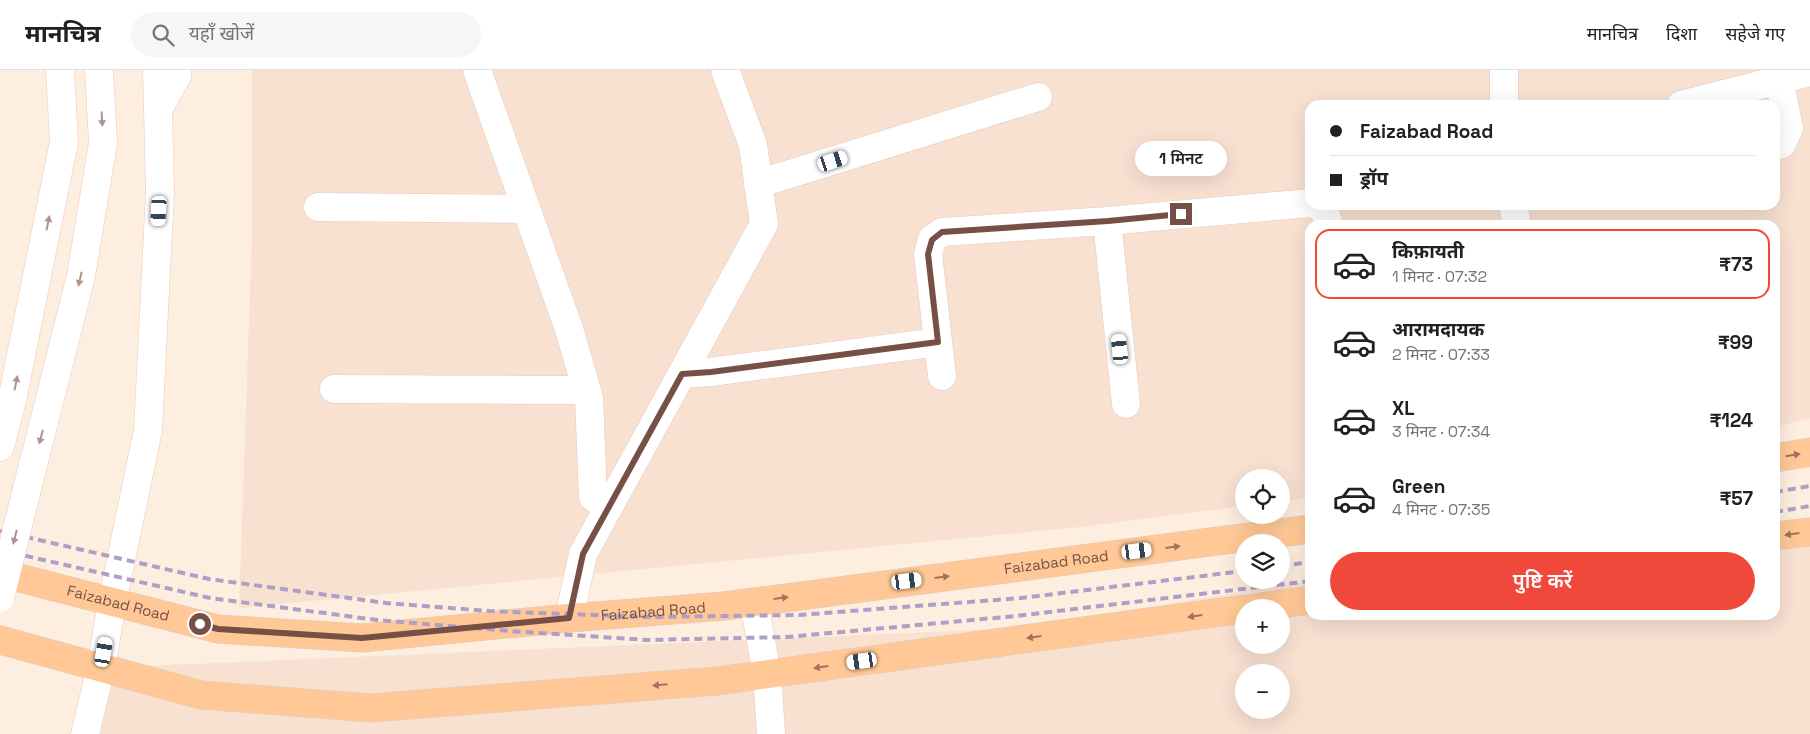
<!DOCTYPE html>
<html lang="hi">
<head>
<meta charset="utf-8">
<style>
	:root { --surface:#fff; --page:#f6f6f6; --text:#202124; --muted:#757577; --line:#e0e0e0; --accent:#f0493c }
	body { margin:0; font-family:"Space Grotesk","Noto Sans Devanagari",sans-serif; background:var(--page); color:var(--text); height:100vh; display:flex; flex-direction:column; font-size:19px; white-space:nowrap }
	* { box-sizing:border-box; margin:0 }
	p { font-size:16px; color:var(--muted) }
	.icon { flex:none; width:28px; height:28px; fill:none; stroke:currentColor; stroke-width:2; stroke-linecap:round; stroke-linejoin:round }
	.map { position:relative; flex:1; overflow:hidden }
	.panel { position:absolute; left:1305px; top:150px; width:475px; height:400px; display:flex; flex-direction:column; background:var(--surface); border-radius:15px; box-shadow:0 5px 20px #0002 }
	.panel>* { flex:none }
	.hud { position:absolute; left:1305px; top:30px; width:475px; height:110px; border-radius:15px; box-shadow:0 5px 20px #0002; display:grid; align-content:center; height:110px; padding:0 25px; background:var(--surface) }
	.tools { position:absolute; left:1235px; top:399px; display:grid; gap:10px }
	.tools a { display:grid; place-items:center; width:55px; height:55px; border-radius:50%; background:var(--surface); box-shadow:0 5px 20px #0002; font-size:25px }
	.end { position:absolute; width:22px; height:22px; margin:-11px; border:6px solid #765046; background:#fff; box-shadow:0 0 0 2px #fff }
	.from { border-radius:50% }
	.bubble { position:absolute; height:35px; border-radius:18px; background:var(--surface); box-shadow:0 5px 20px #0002; font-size:16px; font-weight:600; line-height:35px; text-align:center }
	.car { position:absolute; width:15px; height:30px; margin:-15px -8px; border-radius:6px; box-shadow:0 0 4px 1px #0007; background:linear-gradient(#fff 24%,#345 0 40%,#fff 0 76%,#345 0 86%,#fff 0) }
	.hud b { display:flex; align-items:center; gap:18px; height:48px; font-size:19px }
	.hud b+b { border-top:1px solid var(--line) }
	.hud i { width:12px; height:12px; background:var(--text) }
	ul { padding:9px 0 0; list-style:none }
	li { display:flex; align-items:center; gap:15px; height:70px; margin:0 10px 8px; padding:0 15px; border:2px solid transparent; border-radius:15px }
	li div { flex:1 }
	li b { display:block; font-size:19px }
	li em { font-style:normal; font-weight:600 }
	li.current { border-color:var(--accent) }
	li>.icon { width:45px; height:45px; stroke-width:1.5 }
	.cta { display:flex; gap:10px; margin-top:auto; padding:10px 25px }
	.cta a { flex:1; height:58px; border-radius:30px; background:var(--accent); color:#fff; font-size:20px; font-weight:600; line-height:58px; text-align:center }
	header { display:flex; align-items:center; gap:30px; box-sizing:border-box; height:70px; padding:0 25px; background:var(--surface); border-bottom:1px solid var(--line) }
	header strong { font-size:24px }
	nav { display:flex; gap:28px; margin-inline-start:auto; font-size:18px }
	.search { width:350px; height:45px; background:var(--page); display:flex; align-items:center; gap:12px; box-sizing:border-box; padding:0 18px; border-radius:28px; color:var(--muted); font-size:19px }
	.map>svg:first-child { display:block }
	.residential { fill:#f8e1d1; fill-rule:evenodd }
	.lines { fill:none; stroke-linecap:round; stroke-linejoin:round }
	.street-casing { stroke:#e4cabf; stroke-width:29 }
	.secondary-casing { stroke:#eacabb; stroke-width:29 }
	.primary-casing { stroke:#d9cecb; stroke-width:29 }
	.street { stroke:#fff; stroke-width:28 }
	.secondary { stroke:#fff; stroke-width:28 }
	.primary { stroke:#ffc896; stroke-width:28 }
	.rail { stroke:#ae9fc7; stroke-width:4; stroke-dasharray:8 5; stroke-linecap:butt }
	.secondary-bridge-casing { stroke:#eacabb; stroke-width:29; stroke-linecap:butt }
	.secondary-bridge { stroke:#fff; stroke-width:28 }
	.oneway { fill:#ad9690 }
	.oneway2 { fill:#9f745e }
	.route { stroke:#765046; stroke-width:6 }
	.labels { text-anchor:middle; stroke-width:4.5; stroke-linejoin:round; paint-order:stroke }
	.street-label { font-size:15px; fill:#765046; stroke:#fff2e8 }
</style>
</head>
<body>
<header>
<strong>मानचित्र</strong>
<div class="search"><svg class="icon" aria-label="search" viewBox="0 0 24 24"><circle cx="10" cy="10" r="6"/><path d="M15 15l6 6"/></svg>यहाँ खोजें</div>
<nav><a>मानचित्र</a><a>दिशा</a><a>सहेजे गए</a></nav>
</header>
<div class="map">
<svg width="1810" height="664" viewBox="0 0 1810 664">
	<rect width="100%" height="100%" fill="#feeee0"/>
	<path class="residential" d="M 252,0 L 1810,0 L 1810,348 L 1775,357 L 1775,155 L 1310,155 L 1310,428 L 1281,431 L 1281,408 L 1244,408 L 1244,436 L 1081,457 L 239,538 L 252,167 ZM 1310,35 L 1775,35 L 1775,135 L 1310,135 Z
		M 1810,459 L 1810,664 L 88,664 L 101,598 L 1023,558 L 1283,515 L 1310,512 L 1310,545 L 1775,545 L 1775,463 ZM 1244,538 L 1281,538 L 1281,575 L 1244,575 ZM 1244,602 L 1281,602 L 1281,640 L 1244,640 Z"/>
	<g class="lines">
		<defs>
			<path id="street" d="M 477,0 L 569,259 L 589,328 L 593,427 L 608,438
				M 1504,35 L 1504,0
				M 1681,35 L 1810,2
				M 158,40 L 177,6 L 177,0
				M 1775,76 L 1782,74 L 1789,58 L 1777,0
				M 758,114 L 1038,27
				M 1316,135 L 1324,139 L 1329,155
				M 1513,135 L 1517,155
				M 318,137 L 526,139
				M 1107,151 L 1126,334
				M 682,304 L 711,302 L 938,272
				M 942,306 L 928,184 L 932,169 L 942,162 L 1107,151 L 1310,133
				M 334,319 L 587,320
				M 754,532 L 767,604 L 771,664
				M 569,548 L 583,484 L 764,154 L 753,75 L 725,0
				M 85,664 L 101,598"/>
			<path id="secondary" d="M 0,377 L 12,330 L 64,72 L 60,0
				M 27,419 L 81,206 L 103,73 L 99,0
				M 101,598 L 112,533 L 148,360 L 160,122 L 157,0"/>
			<g id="primary">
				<path d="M 1775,388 L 1810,382"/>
				<path d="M 1775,466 L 1810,462"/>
				<path id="s1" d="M 0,503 L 218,559 L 362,568 L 569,548 L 724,536 L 1310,459"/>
				<path d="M 1254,538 L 1310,530"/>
				<path d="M 0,570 L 201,625 L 371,638 L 717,611 L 1244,539"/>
			</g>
		</defs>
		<use href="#street" class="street-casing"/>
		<use href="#secondary" class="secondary-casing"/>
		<use href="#primary" class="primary-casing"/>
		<use href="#street" class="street"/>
		<use href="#secondary" class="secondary"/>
		<use href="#primary" class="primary"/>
		<path class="rail" d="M 1775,422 L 1810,416
			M 1775,442 L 1810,436
			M 0,461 L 209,509 L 386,533 L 489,541 L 647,547 L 799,545 L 1021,528 L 1244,501
			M 0,480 L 210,528 L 377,550 L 510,561 L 647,570 L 787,567 L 1016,546 L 1310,511
			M 1281,496 L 1310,492"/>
		<defs>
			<path id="secondary-bridge" d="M 0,528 L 27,419"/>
		</defs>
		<use href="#secondary-bridge" class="secondary-bridge-casing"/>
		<use href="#secondary-bridge" class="secondary-bridge"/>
	</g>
	<defs><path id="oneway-solid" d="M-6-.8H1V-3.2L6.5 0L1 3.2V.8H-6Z" transform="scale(1.25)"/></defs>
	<g class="oneway">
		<use href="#oneway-solid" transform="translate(102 49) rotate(87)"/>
		<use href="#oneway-solid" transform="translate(48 153) rotate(-79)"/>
		<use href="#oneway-solid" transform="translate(80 209) rotate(103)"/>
		<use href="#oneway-solid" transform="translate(16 313) rotate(-79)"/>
		<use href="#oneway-solid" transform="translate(41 367) rotate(105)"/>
		<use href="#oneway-solid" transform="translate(15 467) rotate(104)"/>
	</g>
	<g class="oneway2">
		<use href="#oneway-solid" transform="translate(1793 385) rotate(-9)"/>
		<use href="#oneway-solid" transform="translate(1792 464) rotate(172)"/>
		<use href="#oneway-solid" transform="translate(1173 477) rotate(-7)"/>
		<use href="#oneway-solid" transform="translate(942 507) rotate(-7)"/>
		<use href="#oneway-solid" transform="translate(781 528) rotate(-7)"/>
		<use href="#oneway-solid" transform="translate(1195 546) rotate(172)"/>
		<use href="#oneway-solid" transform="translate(1034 567) rotate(172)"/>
		<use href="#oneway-solid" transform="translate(821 597) rotate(172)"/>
		<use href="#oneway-solid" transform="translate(660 615) rotate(175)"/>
	</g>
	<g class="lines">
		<path class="route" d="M 200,554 L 218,559 L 362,568 L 569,548 L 583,484 L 682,304 L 711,302 L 938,272 L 928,184 L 932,170 L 942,162 L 1108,151 L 1181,144"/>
	</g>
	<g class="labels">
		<g class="street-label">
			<text dy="5" stroke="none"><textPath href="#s1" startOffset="1068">Faizabad Road</textPath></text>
			<text dy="5" stroke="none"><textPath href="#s1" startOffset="122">Faizabad Road</textPath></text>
			<text dy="5" stroke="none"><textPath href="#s1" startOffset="662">Faizabad Road</textPath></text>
		</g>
	</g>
</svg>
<div class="tools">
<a><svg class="icon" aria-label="locate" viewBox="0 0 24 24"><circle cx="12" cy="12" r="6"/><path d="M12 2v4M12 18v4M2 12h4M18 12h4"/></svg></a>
<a><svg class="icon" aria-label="layers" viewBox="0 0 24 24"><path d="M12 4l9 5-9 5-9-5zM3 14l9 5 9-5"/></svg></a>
<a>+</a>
<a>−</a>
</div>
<i class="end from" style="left:200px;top:554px"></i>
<i class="end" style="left:1181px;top:144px"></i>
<div class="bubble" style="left:1135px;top:71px;width:92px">1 मिनट</div>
<i class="car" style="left:833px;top:91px;rotate:72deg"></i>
<i class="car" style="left:159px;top:141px;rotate:183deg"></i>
<i class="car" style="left:1120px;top:279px;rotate:354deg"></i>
<i class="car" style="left:1137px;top:481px;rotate:83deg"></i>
<i class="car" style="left:907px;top:511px;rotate:83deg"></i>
<i class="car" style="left:104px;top:582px;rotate:10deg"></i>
<i class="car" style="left:862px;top:591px;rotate:262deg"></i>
<div class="hud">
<b><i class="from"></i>Faizabad Road</b>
<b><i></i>ड्रॉप</b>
</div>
<section class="panel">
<ul>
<li class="current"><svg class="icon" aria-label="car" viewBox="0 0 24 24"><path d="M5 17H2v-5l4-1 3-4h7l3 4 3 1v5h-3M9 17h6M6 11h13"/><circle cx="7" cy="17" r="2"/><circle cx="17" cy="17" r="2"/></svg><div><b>किफ़ायती</b><p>1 मिनट · 07:32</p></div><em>₹73</em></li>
<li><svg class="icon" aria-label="car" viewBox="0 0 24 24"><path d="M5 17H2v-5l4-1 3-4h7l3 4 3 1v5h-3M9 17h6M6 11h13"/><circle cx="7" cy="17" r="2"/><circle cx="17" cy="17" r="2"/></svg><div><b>आरामदायक</b><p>2 मिनट · 07:33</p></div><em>₹99</em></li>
<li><svg class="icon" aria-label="car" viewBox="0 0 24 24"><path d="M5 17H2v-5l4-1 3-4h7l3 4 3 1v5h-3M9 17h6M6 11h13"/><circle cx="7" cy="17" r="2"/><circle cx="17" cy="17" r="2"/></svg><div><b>XL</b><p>3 मिनट · 07:34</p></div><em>₹124</em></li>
<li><svg class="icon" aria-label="car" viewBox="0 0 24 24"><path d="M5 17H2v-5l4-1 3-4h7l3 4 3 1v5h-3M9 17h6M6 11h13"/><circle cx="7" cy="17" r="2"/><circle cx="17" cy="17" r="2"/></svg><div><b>Green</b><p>4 मिनट · 07:35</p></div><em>₹57</em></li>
</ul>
<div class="cta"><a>पुष्टि करें</a></div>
</section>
</div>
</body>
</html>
